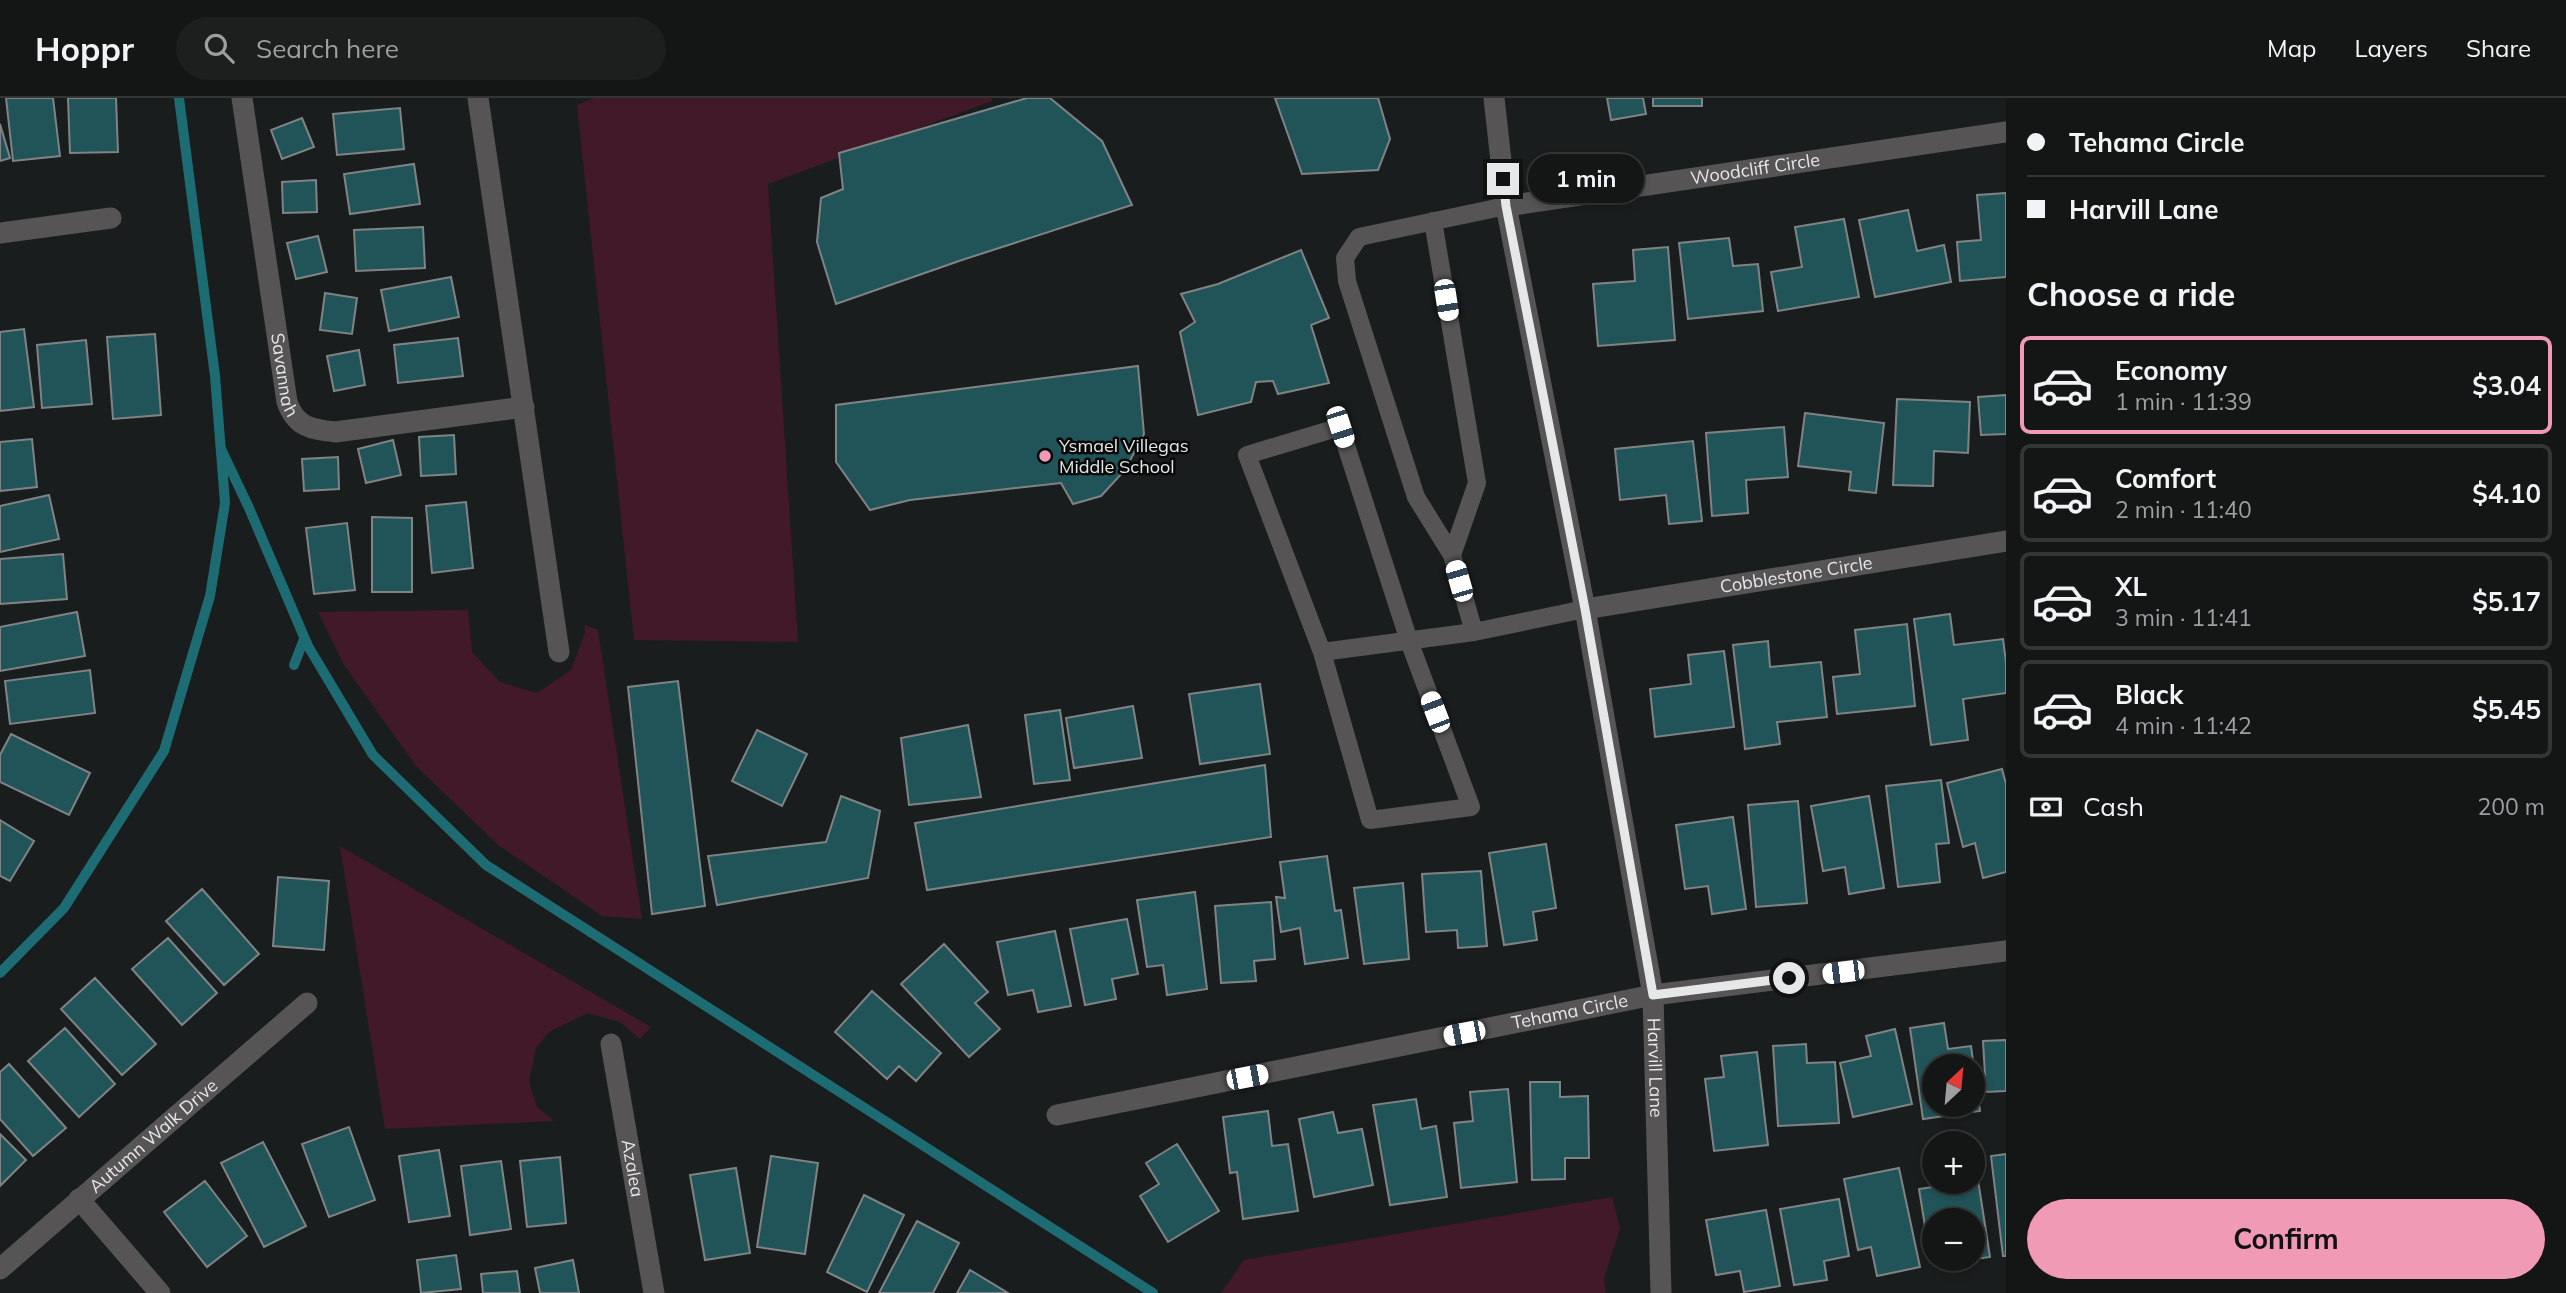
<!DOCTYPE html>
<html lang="en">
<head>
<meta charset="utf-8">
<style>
	:root { --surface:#141616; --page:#1d1f1f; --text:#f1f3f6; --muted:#9d9fa1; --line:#333535; --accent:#f09ab5 }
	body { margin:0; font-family:Mulish,sans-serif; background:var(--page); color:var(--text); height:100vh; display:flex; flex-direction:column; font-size:26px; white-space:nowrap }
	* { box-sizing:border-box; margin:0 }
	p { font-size:23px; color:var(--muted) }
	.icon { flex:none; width:38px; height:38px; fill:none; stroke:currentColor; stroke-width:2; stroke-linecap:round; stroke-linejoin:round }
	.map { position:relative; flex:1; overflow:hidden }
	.panel { display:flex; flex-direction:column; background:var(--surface); width:560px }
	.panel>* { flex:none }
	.banner { display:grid; align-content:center; height:154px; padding:0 21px; background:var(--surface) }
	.needle { width:46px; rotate:26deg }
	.controls { position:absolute; left:1922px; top:956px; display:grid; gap:14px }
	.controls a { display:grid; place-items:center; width:63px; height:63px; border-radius:50%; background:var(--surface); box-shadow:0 4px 10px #0003,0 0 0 2px var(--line); font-size:35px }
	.end { position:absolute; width:32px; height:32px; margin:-16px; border:9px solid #e5e7e8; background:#111; box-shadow:0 0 0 4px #111 }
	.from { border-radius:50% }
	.bubble { position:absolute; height:49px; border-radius:24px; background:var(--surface); box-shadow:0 4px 10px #0003,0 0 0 2px var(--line); font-size:23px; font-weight:700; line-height:49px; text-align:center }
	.car { position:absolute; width:21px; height:42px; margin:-21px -10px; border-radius:9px; box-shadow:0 0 5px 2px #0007; background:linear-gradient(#fff 24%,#345 0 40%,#fff 0 76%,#345 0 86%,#fff 0) }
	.banner b { display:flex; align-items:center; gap:24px; height:66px; font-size:26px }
	.banner b+b { border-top:2px solid var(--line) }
	.banner i { width:18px; height:18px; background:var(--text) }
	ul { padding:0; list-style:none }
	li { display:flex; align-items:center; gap:21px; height:98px; margin:0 14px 10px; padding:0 7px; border:4px solid var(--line); border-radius:10px }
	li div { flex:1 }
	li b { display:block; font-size:26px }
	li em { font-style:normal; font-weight:700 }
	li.current { border-color:var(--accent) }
	li>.icon { width:63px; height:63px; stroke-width:1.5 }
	h2 { padding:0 21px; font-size:32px; line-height:84px }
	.pay { display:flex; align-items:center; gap:18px; height:77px; padding:0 21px; font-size:26px }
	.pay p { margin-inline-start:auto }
	.button { display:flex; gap:14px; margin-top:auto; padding:14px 21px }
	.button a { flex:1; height:80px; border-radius:42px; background:var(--accent); color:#111; font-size:28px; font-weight:700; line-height:80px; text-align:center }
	header { display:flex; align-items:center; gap:42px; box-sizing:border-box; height:98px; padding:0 35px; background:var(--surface); border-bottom:2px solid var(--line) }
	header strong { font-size:33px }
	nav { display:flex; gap:38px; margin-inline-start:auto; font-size:24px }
	.search { width:490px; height:63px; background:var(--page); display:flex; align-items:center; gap:18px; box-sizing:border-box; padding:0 24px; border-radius:38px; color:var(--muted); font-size:26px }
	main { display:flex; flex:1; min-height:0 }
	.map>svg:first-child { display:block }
	.green { fill:#421928 }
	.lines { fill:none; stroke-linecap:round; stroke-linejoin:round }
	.stream { stroke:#1e6c73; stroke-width:10 }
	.building { fill:#215459; stroke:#7f8383; stroke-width:2; fill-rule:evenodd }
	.lane { stroke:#565455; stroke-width:18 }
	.street { stroke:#565455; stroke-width:21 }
	.route { stroke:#e5e7e8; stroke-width:9 }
	.poi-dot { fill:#f09ab5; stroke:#060707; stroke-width:2.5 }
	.labels { text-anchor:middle; stroke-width:5; stroke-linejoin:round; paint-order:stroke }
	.street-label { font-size:18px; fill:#e5e7e8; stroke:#060707 }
	.poi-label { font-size:18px; fill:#e5e7e8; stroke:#060707; text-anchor:start }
</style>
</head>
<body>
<header>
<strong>Hoppr</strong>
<div class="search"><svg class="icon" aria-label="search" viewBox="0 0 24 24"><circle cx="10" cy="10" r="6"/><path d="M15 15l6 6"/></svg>Search here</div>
<nav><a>Map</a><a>Layers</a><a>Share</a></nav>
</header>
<main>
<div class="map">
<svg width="2006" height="1195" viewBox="0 0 2006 1195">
	<rect width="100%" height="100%" fill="#1a1d1e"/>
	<path class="green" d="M 594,0 L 992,0 L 992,3 L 768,86 L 798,544 L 634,542 L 577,7 Z
		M 468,512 L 472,554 L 500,584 L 537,595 L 571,572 L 585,535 L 585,527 L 598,532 L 642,821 L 602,818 L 498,747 L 416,668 L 344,567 L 318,514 Z
		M 340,748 L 651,929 L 640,941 L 620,924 L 588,915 L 549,934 L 536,950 L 529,983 L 537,1009 L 554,1023 L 385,1031 Z
		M 1612,1099 L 1620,1131 L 1604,1180 L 1606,1195 L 1221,1195 L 1244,1162 Z"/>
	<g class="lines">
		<path class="stream" d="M 221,351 L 249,410 L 308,548 L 373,657 L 486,767 L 1153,1195
			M 294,567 L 304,541
			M 0,875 L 64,810 L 164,653 L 210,498 L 225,405 L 215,278 L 179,0"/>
	</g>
	<path class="building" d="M 6,0 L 53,0 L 60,58 L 13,63 Z
		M 68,0 L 116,0 L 118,54 L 70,55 Z
		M 1027,0 L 1050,0 L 1102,43 L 1132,107 L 962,162 L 836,206 L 817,144 L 821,100 L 843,91 L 839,55 Z
		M 1275,0 L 1378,0 L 1390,41 L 1378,72 L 1302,76 Z
		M 1607,0 L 1643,0 L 1646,16 L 1611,22 Z
		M 1653,0 L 1702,0 L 1702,8 L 1653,8 Z
		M 400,10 L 404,51 L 337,57 L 333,16 Z
		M 302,20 L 314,49 L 282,61 L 271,32 Z
		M 0,26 L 10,60 L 0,63 Z
		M 414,66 L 420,106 L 350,116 L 344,76 Z
		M 316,82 L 317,114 L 283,115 L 282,84 Z
		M 2006,95 L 2006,179 L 1960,183 L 1957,144 L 1981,142 L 1977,97 Z
		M 1908,112 L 1917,153 L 1944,147 L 1951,184 L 1875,199 L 1859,122 Z
		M 1844,121 L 1859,199 L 1778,213 L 1771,174 L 1802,169 L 1795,129 Z
		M 423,129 L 425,170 L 356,173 L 354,132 Z
		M 318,138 L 327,174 L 296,181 L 287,145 Z
		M 1729,140 L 1733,168 L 1758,166 L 1763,213 L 1688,221 L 1679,145 Z
		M 1668,149 L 1675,242 L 1598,248 L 1593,186 L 1635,183 L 1633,152 Z
		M 1301,152 L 1329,220 L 1311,227 L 1329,285 L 1278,296 L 1273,283 L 1256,284 L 1251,304 L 1198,317 L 1180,234 L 1195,224 L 1181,196 L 1218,186 Z
		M 451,179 L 459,219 L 389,233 L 381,192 Z
		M 325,195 L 357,200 L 352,236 L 320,232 Z
		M 24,231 L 34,309 L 0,313 L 0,234 Z
		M 155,236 L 161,317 L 113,321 L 107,239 Z
		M 458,240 L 463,278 L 398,285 L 394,247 Z
		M 86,242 L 92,306 L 42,310 L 37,247 Z
		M 359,252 L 365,287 L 334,293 L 327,258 Z
		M 1138,268 L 1144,336 L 1125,372 L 1101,398 L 1073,406 L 1061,385 L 910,402 L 870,412 L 836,364 L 836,307 Z
		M 2006,297 L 2006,336 L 1981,337 L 1978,299 Z
		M 1897,301 L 1970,304 L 1968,355 L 1934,353 L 1933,388 L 1893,387 Z
		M 1805,315 L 1884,325 L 1876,395 L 1849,392 L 1851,374 L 1798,368 Z
		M 1784,329 L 1788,379 L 1746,382 L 1748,415 L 1712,418 L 1706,335 Z
		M 454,337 L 456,376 L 421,378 L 419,339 Z
		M 32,341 L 37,389 L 0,393 L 0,344 Z
		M 393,342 L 401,377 L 366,385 L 358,351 Z
		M 1693,343 L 1702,423 L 1669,426 L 1666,397 L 1620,402 L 1615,351 Z
		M 338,359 L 339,391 L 304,393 L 302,361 Z
		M 49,397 L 59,441 L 0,454 L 0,408 Z
		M 466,404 L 473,470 L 432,475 L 426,408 Z
		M 372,419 L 412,420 L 412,494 L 372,494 Z
		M 347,425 L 355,492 L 314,496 L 306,430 Z
		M 63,456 L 67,501 L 0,506 L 0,461 Z
		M 77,514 L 85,558 L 0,573 L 0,529 Z
		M 1950,516 L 1954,547 L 2003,541 L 2006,564 L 2006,595 L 1963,601 L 1968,642 L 1931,647 L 1914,521 Z
		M 1907,526 L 1915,608 L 1837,616 L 1833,579 L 1860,576 L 1855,532 Z
		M 1768,543 L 1770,569 L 1821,564 L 1827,619 L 1777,624 L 1780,646 L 1745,651 L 1733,547 Z
		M 1724,553 L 1734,629 L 1655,639 L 1650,591 L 1691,586 L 1688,557 Z
		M 90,572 L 95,615 L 10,626 L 5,583 Z
		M 678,583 L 705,808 L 652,816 L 628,589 Z
		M 1260,586 L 1270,656 L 1200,666 L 1189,596 Z
		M 1133,608 L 1142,660 L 1074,670 L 1066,620 Z
		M 1060,612 L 1070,682 L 1034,686 L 1025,617 Z
		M 968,627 L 981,699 L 909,707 L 901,640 Z
		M 757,632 L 807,656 L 782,708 L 732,683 Z
		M 11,636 L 90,675 L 69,717 L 0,684 L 0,657 Z
		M 1265,667 L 1271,739 L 927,792 L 915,725 Z
		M 2002,671 L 2006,686 L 2006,774 L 1983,780 L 1975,745 L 1963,749 L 1947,685 Z
		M 1941,682 L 1949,745 L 1936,746 L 1940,784 L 1898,789 L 1886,688 Z
		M 841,698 L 880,713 L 868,780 L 717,807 L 708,758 L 826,744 Z
		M 1869,698 L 1884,790 L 1849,796 L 1845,769 L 1823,773 L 1811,708 Z
		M 1798,703 L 1807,805 L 1756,809 L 1748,707 Z
		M 1733,719 L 1746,811 L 1712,816 L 1708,788 L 1685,791 L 1676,727 Z
		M 0,722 L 34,743 L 10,783 L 0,778 Z
		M 1546,746 L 1556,810 L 1533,814 L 1537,842 L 1504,847 L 1489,755 Z
		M 1327,758 L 1335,813 L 1341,812 L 1348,860 L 1305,866 L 1300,830 L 1281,834 L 1276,799 L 1285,800 L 1280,764 Z
		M 1481,773 L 1487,848 L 1458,850 L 1457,832 L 1426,834 L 1422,776 Z
		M 278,779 L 329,783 L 324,852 L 273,848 Z
		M 1403,785 L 1409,861 L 1364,866 L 1354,790 Z
		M 202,791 L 259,856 L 224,887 L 166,823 Z
		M 1195,794 L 1207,891 L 1167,897 L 1163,867 L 1147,869 L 1137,802 Z
		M 1271,804 L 1275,861 L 1254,863 L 1256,883 L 1221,885 L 1215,808 Z
		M 1127,821 L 1138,876 L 1112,881 L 1116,901 L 1085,907 L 1070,831 Z
		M 1055,833 L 1071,908 L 1038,914 L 1033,892 L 1008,897 L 997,844 Z
		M 168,840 L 217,895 L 182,927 L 132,871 Z
		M 944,846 L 988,894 L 975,905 L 1000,931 L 969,959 L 901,886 Z
		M 95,880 L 156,946 L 122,977 L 61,911 Z
		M 872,893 L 941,955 L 916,983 L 899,968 L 887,981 L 835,934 Z
		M 1944,925 L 1948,951 L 1971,948 L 1980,1013 L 1923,1021 L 1910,930 ZM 1934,968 L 1972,968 L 1972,1006 L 1934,1006 Z
		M 65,930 L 115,986 L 79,1019 L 28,963 Z
		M 1895,931 L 1912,1006 L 1853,1019 L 1840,965 L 1871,958 L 1866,938 Z
		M 2006,942 L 2006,993 L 1986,994 L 1983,943 Z
		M 1806,946 L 1807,965 L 1835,964 L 1839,1025 L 1778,1028 L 1773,948 Z
		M 1757,954 L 1768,1047 L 1714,1053 L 1705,981 L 1724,979 L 1721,958 Z
		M 9,966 L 66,1030 L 33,1058 L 0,1021 L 0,974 Z
		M 1530,984 L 1560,984 L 1560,999 L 1588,998 L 1589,1060 L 1565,1060 L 1565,1081 L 1532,1082 Z
		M 1508,991 L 1517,1084 L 1461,1090 L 1454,1025 L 1473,1023 L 1470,994 Z
		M 1416,1001 L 1421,1031 L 1436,1028 L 1447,1099 L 1390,1107 L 1373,1007 Z
		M 1268,1013 L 1272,1048 L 1288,1046 L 1298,1113 L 1243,1121 L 1237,1074 L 1230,1075 L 1223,1019 Z
		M 1333,1014 L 1338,1035 L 1362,1031 L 1373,1087 L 1314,1099 L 1299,1021 Z
		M 349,1029 L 375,1102 L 329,1119 L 302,1046 Z
		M 0,1036 L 26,1062 L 0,1088 Z
		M 263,1044 L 306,1128 L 264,1149 L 221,1065 Z
		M 1177,1046 L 1219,1113 L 1168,1144 L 1140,1098 L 1159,1086 L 1146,1065 Z
		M 439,1052 L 450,1118 L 409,1124 L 399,1058 Z
		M 2006,1056 L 2006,1158 L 2003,1158 L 1991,1058 Z
		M 771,1058 L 818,1065 L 805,1156 L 757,1149 Z
		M 560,1059 L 566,1125 L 527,1129 L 520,1063 Z
		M 501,1063 L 511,1131 L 470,1137 L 461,1068 Z
		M 736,1070 L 750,1155 L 705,1162 L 690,1077 Z
		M 1899,1070 L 1920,1169 L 1877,1178 L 1871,1149 L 1858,1152 L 1844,1081 Z
		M 1978,1082 L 1990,1159 L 1956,1164 L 1955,1160 L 1972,1160 L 1972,1122 L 1934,1122 L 1934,1147 L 1928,1147 L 1919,1091 Z
		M 205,1083 L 247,1138 L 207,1169 L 164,1114 Z
		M 864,1097 L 904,1117 L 867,1194 L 827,1174 Z
		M 1839,1101 L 1849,1158 L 1824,1163 L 1827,1182 L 1794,1187 L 1780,1111 Z
		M 1766,1112 L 1780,1188 L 1744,1194 L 1740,1173 L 1716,1177 L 1706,1122 Z
		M 917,1123 L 959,1145 L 933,1195 L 879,1195 Z
		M 456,1157 L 461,1191 L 421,1195 L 417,1162 Z
		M 573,1162 L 579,1195 L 540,1195 L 535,1170 Z
		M 970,1172 L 1008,1195 L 957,1195 Z
		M 517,1173 L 520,1195 L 483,1195 L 481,1176 Z"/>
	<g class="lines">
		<path class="lane" d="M 1433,123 L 1477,385 L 1452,457
			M 1474,534 L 1452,457 L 1416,399 L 1347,183 L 1345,160 L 1359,139 L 1506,108
			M 1322,554 L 1370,722 L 1471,709 L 1409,543 L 1340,329 L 1247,357 L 1322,554 L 1474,534 L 1585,511"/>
		<g class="street">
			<path id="s1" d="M 242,0 L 287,304 C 296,329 310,331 335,334 L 524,309"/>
			<path d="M 478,0 L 559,554"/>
			<path id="s2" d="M 1494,0 L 1506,108 L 1585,511 L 1653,897 L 1661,1195"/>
			<path id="s3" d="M 1506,108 L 2006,34"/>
			<path d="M 0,135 L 111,120"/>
			<path id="s4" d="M 1585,511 L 2006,443"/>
			<path id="s5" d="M 611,946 L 654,1195"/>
			<path id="s6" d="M 1057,1017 L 1653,897 L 2006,853"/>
			<path d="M 79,1101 L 160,1195"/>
			<path id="s7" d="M 0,1171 L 307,905"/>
		</g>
	</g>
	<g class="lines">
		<path class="route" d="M 1503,81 L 1506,108 L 1585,511 L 1653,897 L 1789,880"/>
	</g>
	<circle class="poi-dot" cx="1045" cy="358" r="7"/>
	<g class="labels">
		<g class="street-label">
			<text dy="6" stroke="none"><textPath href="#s3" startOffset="252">Woodcliff Circle</textPath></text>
			<text dy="6" stroke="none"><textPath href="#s1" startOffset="280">Savannah</textPath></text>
			<text dy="6" stroke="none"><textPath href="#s4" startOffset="214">Cobblestone Circle</textPath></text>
			<text dy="6" stroke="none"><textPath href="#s6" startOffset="523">Tehama Circle</textPath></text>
			<text dy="6" stroke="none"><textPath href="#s2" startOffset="984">Harvill Lane</textPath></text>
			<text dy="6" stroke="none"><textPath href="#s7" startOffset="203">Autumn Walk Drive</textPath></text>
			<text dy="6" stroke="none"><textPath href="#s5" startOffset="126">Azalea</textPath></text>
		</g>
		<g class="poi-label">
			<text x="1059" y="354">Ysmael Villegas<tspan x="1059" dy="21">Middle School</tspan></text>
		</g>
	</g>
</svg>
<div class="controls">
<a><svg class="needle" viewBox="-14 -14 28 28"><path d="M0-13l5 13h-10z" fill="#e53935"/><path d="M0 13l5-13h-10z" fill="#9d9fa1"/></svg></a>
<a>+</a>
<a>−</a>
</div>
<i class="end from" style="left:1789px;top:880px"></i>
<i class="end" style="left:1503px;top:81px"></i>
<div class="bubble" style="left:1528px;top:56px;width:116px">1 min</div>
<i class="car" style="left:1446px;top:202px;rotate:171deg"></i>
<i class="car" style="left:1340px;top:329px;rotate:162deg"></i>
<i class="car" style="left:1459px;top:483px;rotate:344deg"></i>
<i class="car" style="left:1435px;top:614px;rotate:339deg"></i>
<i class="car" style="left:1843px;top:874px;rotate:263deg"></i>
<i class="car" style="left:1464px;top:935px;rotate:259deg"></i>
<i class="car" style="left:1247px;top:979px;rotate:79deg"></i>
</div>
<section class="panel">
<div class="banner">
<b><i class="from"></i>Tehama Circle</b>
<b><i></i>Harvill Lane</b>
</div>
<h2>Choose a ride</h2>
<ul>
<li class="current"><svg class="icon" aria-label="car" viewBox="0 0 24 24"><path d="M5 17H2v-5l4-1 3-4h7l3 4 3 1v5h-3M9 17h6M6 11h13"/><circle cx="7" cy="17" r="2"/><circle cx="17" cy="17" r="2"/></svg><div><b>Economy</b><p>1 min · 11:39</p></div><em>$3.04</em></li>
<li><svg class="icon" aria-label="car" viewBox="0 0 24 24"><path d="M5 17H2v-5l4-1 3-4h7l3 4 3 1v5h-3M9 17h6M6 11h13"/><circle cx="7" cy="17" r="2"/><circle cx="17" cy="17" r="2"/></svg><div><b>Comfort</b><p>2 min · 11:40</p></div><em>$4.10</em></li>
<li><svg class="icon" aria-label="car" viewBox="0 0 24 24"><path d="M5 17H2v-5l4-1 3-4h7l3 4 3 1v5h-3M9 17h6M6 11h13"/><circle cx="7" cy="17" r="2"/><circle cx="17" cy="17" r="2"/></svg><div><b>XL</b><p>3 min · 11:41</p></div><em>$5.17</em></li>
<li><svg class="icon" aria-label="car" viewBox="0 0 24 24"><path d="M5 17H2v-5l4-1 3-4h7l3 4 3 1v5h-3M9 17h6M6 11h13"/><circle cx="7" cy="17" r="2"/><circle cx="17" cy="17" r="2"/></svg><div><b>Black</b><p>4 min · 11:42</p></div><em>$5.45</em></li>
</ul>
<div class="pay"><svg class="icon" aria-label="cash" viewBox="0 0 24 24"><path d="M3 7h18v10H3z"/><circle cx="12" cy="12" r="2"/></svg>Cash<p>200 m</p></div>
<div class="button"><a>Confirm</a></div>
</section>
</main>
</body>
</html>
